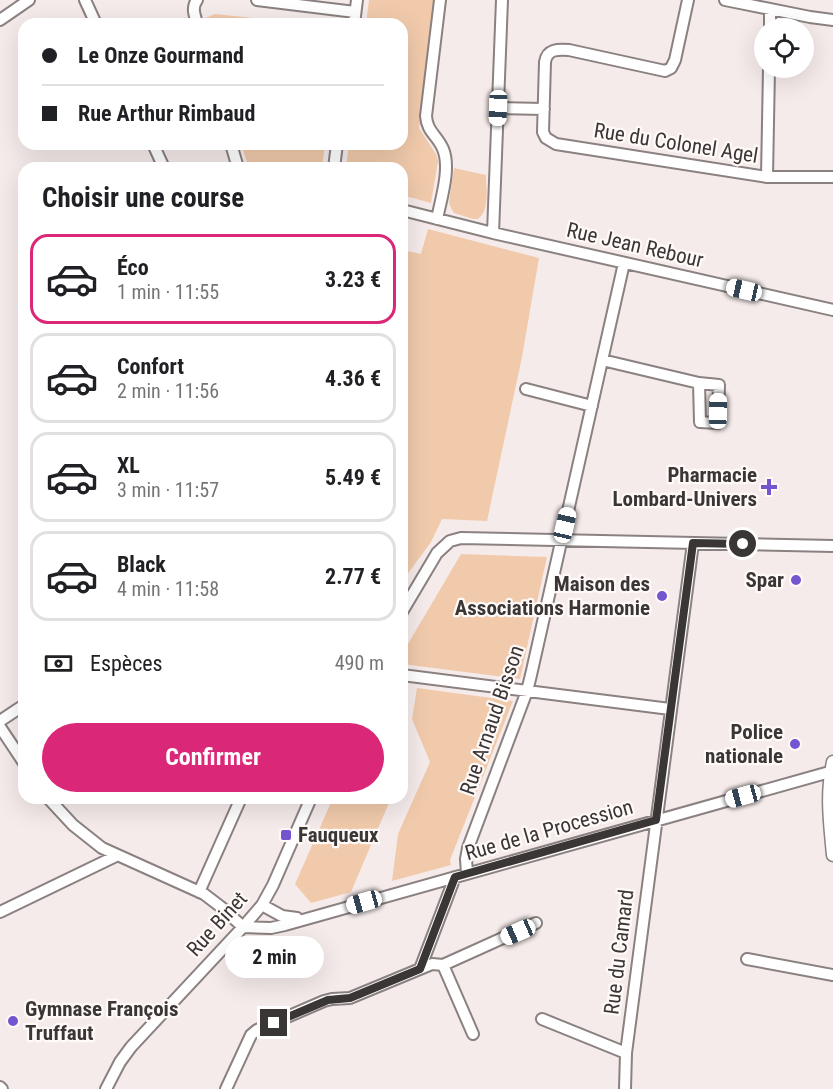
<!DOCTYPE html>
<html lang="fr">
<head>
<meta charset="utf-8">
<style>
	:root { --surface:#fff; --page:#f6f6f6; --text:#202124; --muted:#757577; --line:#e0e0e0; --accent:#db2777 }
	body { margin:0; font-family:"Roboto Condensed",sans-serif; background:var(--page); color:var(--text); height:100vh; display:flex; flex-direction:column; font-size:22px; white-space:nowrap }
	* { box-sizing:border-box; margin:0 }
	p { font-size:20px; color:var(--muted) }
	.icon { flex:none; width:33px; height:33px; fill:none; stroke:currentColor; stroke-width:2; stroke-linecap:round; stroke-linejoin:round }
	.map { position:relative; flex:1; overflow:hidden }
	.drawer { position:absolute; left:18px; top:162px; width:390px; height:642px; display:flex; flex-direction:column; background:var(--surface); border-radius:18px; box-shadow:0 6px 24px #0002 }
	.drawer>* { flex:none }
	.hud { position:absolute; left:18px; top:18px; width:390px; height:132px; border-radius:18px; box-shadow:0 6px 24px #0002; display:grid; align-content:center; height:132px; padding:0 24px; background:var(--surface) }
	.buttons { position:absolute; left:754px; top:18px; display:grid; gap:12px }
	.buttons a { display:grid; place-items:center; width:60px; height:60px; border-radius:50%; background:var(--surface); box-shadow:0 6px 24px #0002; font-size:30px }
	.end { position:absolute; width:27px; height:27px; margin:-14px; border:8px solid #3a3635; background:#fff; box-shadow:0 0 0 3px #fff }
	.from { border-radius:50% }
	.bubble { position:absolute; height:42px; border-radius:21px; background:var(--surface); box-shadow:0 6px 24px #0002; font-size:20px; font-weight:700; line-height:42px; text-align:center }
	.car { position:absolute; width:18px; height:36px; margin:-18px -9px; border-radius:8px; box-shadow:0 0 4px 2px #0007; background:linear-gradient(#fff 24%,#345 0 40%,#fff 0 76%,#345 0 86%,#fff 0) }
	.hud b { display:flex; align-items:center; gap:21px; height:57px; font-size:22px }
	.hud b+b { border-top:2px solid var(--line) }
	.hud i { width:15px; height:15px; background:var(--text) }
	ul { padding:0; list-style:none }
	li { display:flex; align-items:center; gap:18px; height:90px; margin:0 12px 9px; padding:0 12px; border:3px solid var(--line); border-radius:18px }
	li div { flex:1 }
	li b { display:block; font-size:22px }
	li em { font-style:normal; font-weight:700 }
	li.active { border-color:var(--accent) }
	li>.icon { width:54px; height:54px; stroke-width:1.5 }
	h2 { padding:0 24px; font-size:27px; line-height:72px }
	.pay { display:flex; align-items:center; gap:15px; height:66px; padding:0 24px; font-size:22px }
	.pay p { margin-inline-start:auto }
	.action { display:flex; gap:12px; margin-top:auto; padding:12px 24px }
	.action a { flex:1; height:69px; border-radius:36px; background:var(--accent); color:#fff; font-size:24px; font-weight:700; line-height:69px; text-align:center }
	.map>svg:first-child { display:block }
	.green { fill:#f1caab }
	.lines { fill:none; stroke-linecap:round; stroke-linejoin:round }
	.minor-casing { stroke:#8a8180; stroke-width:14 }
	.tertiary-casing { stroke:#8a8180; stroke-width:15 }
	.minor { stroke:#fff; stroke-width:10 }
	.tertiary { stroke:#fff; stroke-width:12 }
	.route { stroke:#3a3635; stroke-width:8 }
	.poi-dot { fill:#7355cf; stroke:#fff9f8; stroke-width:2 }
	.labels { text-anchor:middle; stroke-width:4.5; stroke-linejoin:round; paint-order:stroke }
	.street-label { font-size:21px; fill:#3a3635; stroke:#fff9f8 }
	.poi-label { font-size:21px; font-weight:bold; fill:#3a3635; stroke:#fff9f8; text-anchor:end }
</style>
</head>
<body>
<div class="map">
<svg width="833" height="1089" viewBox="0 0 833 1089">
	<rect width="100%" height="100%" fill="#f5ebea"/>
	<path class="green" d="M 369,0 L 436,0 L 419,128 L 436,154 L 438,161 L 431,203 L 402,195 L 402,168 L 346,168 L 349,144 L 402,144 L 402,24 L 366,24 Z
		M 215,14 L 314,24 L 204,24 L 203,19 Z
		M 241,144 L 325,144 L 322,168 L 249,168 Z
		M 454,168 L 486,175 C 486,189 490,210 478,219 L 473,219 L 454,213 L 451,208 L 449,203 Z
		M 428,229 L 539,258 L 522,357 L 487,521 L 442,519 L 431,542 L 406,576 L 402,572 L 402,250 L 421,254 Z
		M 461,554 L 547,557 L 520,679 L 402,664 L 402,654 Z
		M 417,688 L 513,701 L 450,860 L 451,865 L 392,881 L 398,834 L 430,762 L 412,719 Z
		M 333,798 L 391,798 L 351,892 L 311,903 L 295,884 Z"/>
	<g class="lines">
		<defs>
			<path id="minor" d="M 85,0 L 96,24
				M 197,0 C 191,8 195,15 197,24
				M 257,0 L 355,12
				M 688,0 L 675,60 L 671,68 L 665,71 L 569,50 C 558,49 547,49 545,62 L 543,132 L 546,138 L 556,144 L 767,177 L 833,177
				M 725,0 L 810,17 L 833,20
				M 0,20 L 29,0
				M 354,24 L 357,0
				M 770,28 L 770,9
				M 498,108 L 544,109
				M 153,144 L 164,168
				M 231,144 L 238,168
				M 334,168 L 337,144
				M 767,177 L 769,68
				M 402,210 L 493,233 L 833,310
				M 437,219 C 441,199 451,168 443,149 C 437,135 427,132 426,116 L 440,0
				M 493,233 L 502,0
				M 602,360 L 699,383 L 700,422 L 718,423 L 719,385 L 699,383
				M 526,389 L 592,406
				M 402,612 L 437,553 L 450,541 L 461,538 L 833,546
				M 402,675 L 670,709
				M 0,721 L 24,705
				M 0,727 L 24,763
				M 48,798 L 73,825 L 102,848 L 204,894 L 221,907 L 243,927
				M 467,873 L 466,859 L 468,848 L 527,691 L 531,675 L 624,263
				M 199,892 L 241,798
				M 262,905 L 282,916 L 297,918
				M 0,912 L 116,856
				M 243,927 L 271,928 L 285,925 L 833,771
				M 747,959 L 833,975
				M 443,965 L 473,1034
				M 420,969 L 432,964 L 443,965 L 536,923
				M 542,1019 L 626,1053
				M 0,1087 L 2,1089
				M 106,1089 L 120,1062 L 131,1047 L 243,927 L 262,905 L 273,885 L 311,798
				M 226,1089 L 251,1035 L 257,1030 L 324,1001 L 332,999 L 350,998 L 420,969 L 455,877
				M 625,1089 L 626,1053 L 693,543"/>
			<path id="tertiary" d="M 833,762 C 826,795 830,822 833,855"/>
		</defs>
		<use href="#minor" class="minor-casing"/>
		<use href="#tertiary" class="tertiary-casing"/>
		<use href="#minor" class="minor"/>
		<use href="#tertiary" class="tertiary"/>
	</g>
	<g class="lines">
		<path class="route" d="M 274,1023 L 328,1000 L 350,998 L 420,969 L 455,877 L 656,820 L 693,543 L 743,544"/>
	</g>
	<g class="poi-dot">
		<path d="M766 478h6v6h6v6h-6v6h-6v-6h-6v-6h6z"/>
		<circle cx="796" cy="580" r="6"/>
		<circle cx="662" cy="596" r="6"/>
		<circle cx="795" cy="744" r="6"/>
		<rect x="280" y="829" width="12" height="12" rx="3"/>
		<circle cx="13" cy="1021" r="6"/>
	</g>
	<g class="labels">
		<g class="street-label">
			<text transform="translate(676 143) rotate(9)" y="7">Rue du Colonel Agel</text>
			<text transform="translate(635 245) rotate(13)" y="7">Rue Jean Rebour</text>
			<text transform="translate(492 720) rotate(-71)" y="7">Rue Arnaud Bisson</text>
			<text transform="translate(549 830) rotate(-16)" y="7">Rue de la Procession</text>
			<text transform="translate(217 924) rotate(-48)" y="7">Rue Binet</text>
			<text transform="translate(619 952) rotate(-83)" y="7">Rue du Camard</text>
		</g>
		<g class="poi-label">
			<text x="757" y="482">Pharmacie<tspan x="757" dy="24">Lombard-Univers</tspan></text>
			<text x="784" y="587">Spar</text>
			<text x="650" y="591">Maison des<tspan x="650" dy="24">Associations Harmonie</tspan></text>
			<text x="783" y="739">Police<tspan x="783" dy="24">nationale</tspan></text>
			<text x="298" y="842" text-anchor="start">Fauqueux</text>
			<text x="25" y="1016" text-anchor="start">Gymnase François<tspan x="25" dy="24">Truffaut</tspan></text>
		</g>
	</g>
</svg>
<div class="buttons">
<a><svg class="icon" aria-label="locate" viewBox="0 0 24 24"><circle cx="12" cy="12" r="6"/><path d="M12 2v4M12 18v4M2 12h4M18 12h4"/></svg></a>
</div>
<i class="end from" style="left:743px;top:544px"></i>
<i class="end" style="left:274px;top:1023px"></i>
<div class="bubble" style="left:225px;top:936px;width:99px">2 min</div>
<i class="car" style="left:498px;top:108px;rotate:182deg"></i>
<i class="car" style="left:744px;top:290px;rotate:283deg"></i>
<i class="car" style="left:718px;top:411px;rotate:1deg"></i>
<i class="car" style="left:565px;top:525px;rotate:13deg"></i>
<i class="car" style="left:743px;top:796px;rotate:255deg"></i>
<i class="car" style="left:364px;top:902px;rotate:254deg"></i>
<i class="car" style="left:518px;top:932px;rotate:246deg"></i>
<div class="hud">
<b><i class="from"></i>Le Onze Gourmand</b>
<b><i></i>Rue Arthur Rimbaud</b>
</div>
<section class="drawer">
<h2>Choisir une course</h2>
<ul>
<li class="active"><svg class="icon" aria-label="car" viewBox="0 0 24 24"><path d="M5 17H2v-5l4-1 3-4h7l3 4 3 1v5h-3M9 17h6M6 11h13"/><circle cx="7" cy="17" r="2"/><circle cx="17" cy="17" r="2"/></svg><div><b>Éco</b><p>1 min · 11:55</p></div><em>3.23 €</em></li>
<li><svg class="icon" aria-label="car" viewBox="0 0 24 24"><path d="M5 17H2v-5l4-1 3-4h7l3 4 3 1v5h-3M9 17h6M6 11h13"/><circle cx="7" cy="17" r="2"/><circle cx="17" cy="17" r="2"/></svg><div><b>Confort</b><p>2 min · 11:56</p></div><em>4.36 €</em></li>
<li><svg class="icon" aria-label="car" viewBox="0 0 24 24"><path d="M5 17H2v-5l4-1 3-4h7l3 4 3 1v5h-3M9 17h6M6 11h13"/><circle cx="7" cy="17" r="2"/><circle cx="17" cy="17" r="2"/></svg><div><b>XL</b><p>3 min · 11:57</p></div><em>5.49 €</em></li>
<li><svg class="icon" aria-label="car" viewBox="0 0 24 24"><path d="M5 17H2v-5l4-1 3-4h7l3 4 3 1v5h-3M9 17h6M6 11h13"/><circle cx="7" cy="17" r="2"/><circle cx="17" cy="17" r="2"/></svg><div><b>Black</b><p>4 min · 11:58</p></div><em>2.77 €</em></li>
</ul>
<div class="pay"><svg class="icon" aria-label="cash" viewBox="0 0 24 24"><path d="M3 7h18v10H3z"/><circle cx="12" cy="12" r="2"/></svg>Espèces<p>490 m</p></div>
<div class="action"><a>Confirmer</a></div>
</section>
</div>
</body>
</html>
